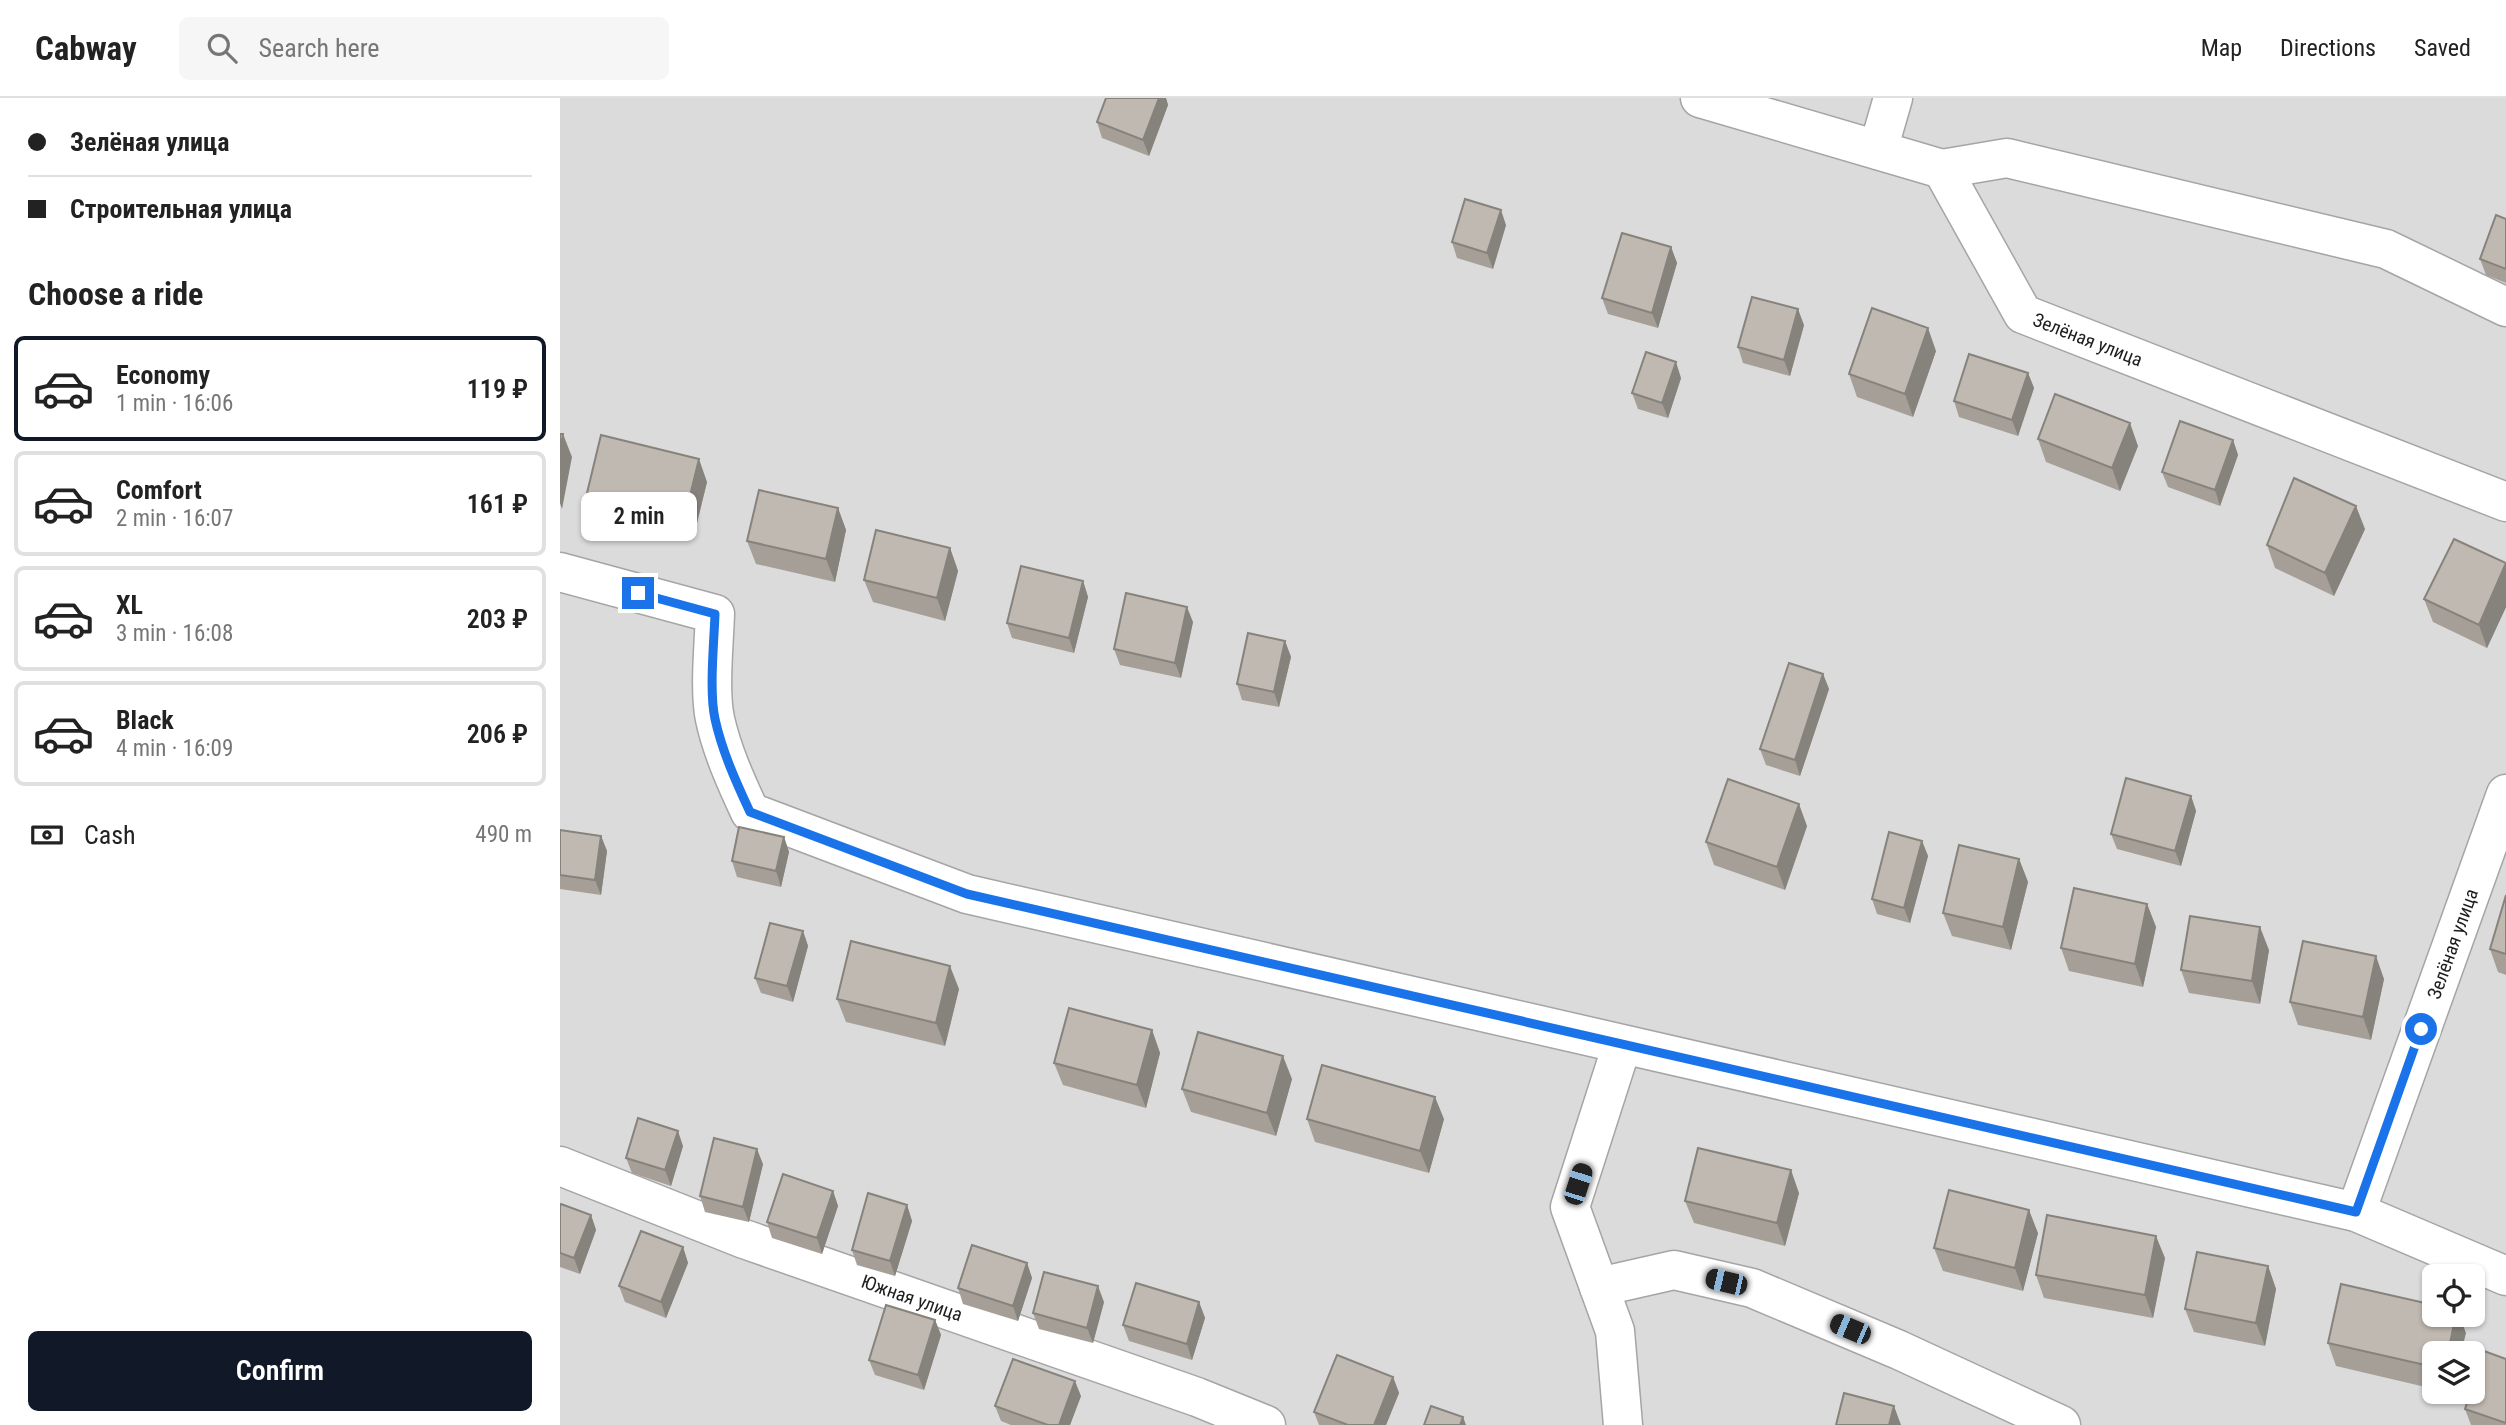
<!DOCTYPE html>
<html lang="en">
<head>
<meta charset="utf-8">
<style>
	:root { --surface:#fff; --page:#f6f6f6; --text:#222; --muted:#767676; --line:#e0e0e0; --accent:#111827 }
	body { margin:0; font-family:"Roboto Condensed",sans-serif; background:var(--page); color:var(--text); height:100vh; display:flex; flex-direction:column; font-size:26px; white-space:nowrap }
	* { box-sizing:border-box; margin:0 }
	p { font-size:23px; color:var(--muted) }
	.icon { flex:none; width:38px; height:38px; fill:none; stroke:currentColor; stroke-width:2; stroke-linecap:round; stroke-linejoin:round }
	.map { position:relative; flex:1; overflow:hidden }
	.panel { display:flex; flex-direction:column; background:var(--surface); width:560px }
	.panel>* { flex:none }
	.guide { display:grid; align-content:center; height:154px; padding:0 28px; background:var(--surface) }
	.tools { position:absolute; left:1862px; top:1166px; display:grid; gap:14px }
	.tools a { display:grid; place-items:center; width:63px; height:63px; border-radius:10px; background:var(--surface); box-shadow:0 2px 5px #0004; font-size:35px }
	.end { position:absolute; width:32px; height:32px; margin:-16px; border:9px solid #1a73e8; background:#fff; box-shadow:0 0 0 4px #fff }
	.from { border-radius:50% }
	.bubble { position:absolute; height:49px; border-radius:10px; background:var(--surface); box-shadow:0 2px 5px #0004; font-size:23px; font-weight:600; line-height:49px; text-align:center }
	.car { position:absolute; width:21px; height:42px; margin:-21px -10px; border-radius:9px; box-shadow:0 0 5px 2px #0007; background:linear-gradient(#222 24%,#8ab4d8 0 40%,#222 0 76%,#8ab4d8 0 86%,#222 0) }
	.guide b { display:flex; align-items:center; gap:24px; height:66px; font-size:26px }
	.guide b+b { border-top:2px solid var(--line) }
	.guide i { width:18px; height:18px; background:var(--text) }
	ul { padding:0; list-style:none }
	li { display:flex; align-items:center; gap:21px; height:105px; margin:0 14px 10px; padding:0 14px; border:4px solid var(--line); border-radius:10px }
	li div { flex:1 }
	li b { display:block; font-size:26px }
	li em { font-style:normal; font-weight:600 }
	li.selected { border-color:var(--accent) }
	li>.icon { width:63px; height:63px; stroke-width:1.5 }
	h2 { padding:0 28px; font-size:32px; line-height:84px }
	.pay { display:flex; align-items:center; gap:18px; height:77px; padding:0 28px; font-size:26px }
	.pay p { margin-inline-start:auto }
	.button { display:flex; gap:14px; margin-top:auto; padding:14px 28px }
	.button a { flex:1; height:80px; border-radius:10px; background:var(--accent); color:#fff; font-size:28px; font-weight:600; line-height:80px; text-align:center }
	header { display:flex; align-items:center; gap:42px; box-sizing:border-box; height:98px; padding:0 35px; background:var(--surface); border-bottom:2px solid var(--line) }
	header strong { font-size:33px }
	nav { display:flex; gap:38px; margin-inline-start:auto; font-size:24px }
	.search { width:490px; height:63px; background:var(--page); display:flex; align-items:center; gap:18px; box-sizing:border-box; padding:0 24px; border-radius:10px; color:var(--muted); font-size:26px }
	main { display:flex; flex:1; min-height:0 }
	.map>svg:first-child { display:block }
	.residential { fill:#dcdbdb; fill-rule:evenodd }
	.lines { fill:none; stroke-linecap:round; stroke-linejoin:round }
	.minor-casing { stroke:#a5a5a5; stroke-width:41 }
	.minor { stroke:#fff; stroke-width:38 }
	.wall { fill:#a59f98 }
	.shaded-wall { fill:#86827c }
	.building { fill:#c0b9b1; stroke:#86827c; stroke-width:2 }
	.route { stroke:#1a73e8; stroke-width:9 }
	.labels { text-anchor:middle; stroke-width:7; stroke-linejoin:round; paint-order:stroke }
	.street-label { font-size:19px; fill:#1e1e1e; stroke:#fff }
</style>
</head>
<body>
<header>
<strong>Cabway</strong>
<div class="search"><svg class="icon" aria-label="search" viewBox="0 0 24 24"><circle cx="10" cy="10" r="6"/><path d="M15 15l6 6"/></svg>Search here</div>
<nav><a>Map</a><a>Directions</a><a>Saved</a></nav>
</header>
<main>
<section class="panel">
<div class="guide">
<b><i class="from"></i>Зелёная улица</b>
<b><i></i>Строительная улица</b>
</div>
<h2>Choose a ride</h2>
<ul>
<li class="selected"><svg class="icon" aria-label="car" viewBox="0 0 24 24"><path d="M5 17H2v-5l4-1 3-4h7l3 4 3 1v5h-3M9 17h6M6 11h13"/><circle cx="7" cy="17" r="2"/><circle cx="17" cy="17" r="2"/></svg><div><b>Economy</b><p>1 min · 16:06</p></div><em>119 ₽</em></li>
<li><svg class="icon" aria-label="car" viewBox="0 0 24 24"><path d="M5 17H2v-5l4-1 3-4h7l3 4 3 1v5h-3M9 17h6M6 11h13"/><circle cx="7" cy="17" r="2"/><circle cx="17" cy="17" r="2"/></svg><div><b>Comfort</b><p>2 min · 16:07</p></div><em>161 ₽</em></li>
<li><svg class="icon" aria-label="car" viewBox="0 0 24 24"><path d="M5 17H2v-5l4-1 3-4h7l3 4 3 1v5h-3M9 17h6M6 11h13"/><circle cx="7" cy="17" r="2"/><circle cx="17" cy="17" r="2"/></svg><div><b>XL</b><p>3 min · 16:08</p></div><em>203 ₽</em></li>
<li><svg class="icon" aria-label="car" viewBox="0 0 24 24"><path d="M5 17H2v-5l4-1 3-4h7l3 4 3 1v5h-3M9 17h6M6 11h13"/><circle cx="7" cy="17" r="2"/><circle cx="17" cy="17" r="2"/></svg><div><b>Black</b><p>4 min · 16:09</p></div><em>206 ₽</em></li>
</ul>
<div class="pay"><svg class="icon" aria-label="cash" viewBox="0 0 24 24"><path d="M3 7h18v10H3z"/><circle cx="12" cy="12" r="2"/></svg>Cash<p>490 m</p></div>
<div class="button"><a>Confirm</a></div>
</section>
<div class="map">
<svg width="1946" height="1327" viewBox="0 0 1946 1327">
	<rect width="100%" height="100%" fill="#efece5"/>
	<path class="residential" d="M 0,0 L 1946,0 L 1946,1327 L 0,1327 ZM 1874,1178 L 1913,1178 L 1913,1216 L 1874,1216 ZM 1874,1255 L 1913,1255 L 1913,1293 L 1874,1293 Z"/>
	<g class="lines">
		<defs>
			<g id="minor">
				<path id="s1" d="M 1140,0 L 1382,71 L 1463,216 L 1946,404"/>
				<path d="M 1318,52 L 1333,0"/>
				<path d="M 1382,71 L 1447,60 L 1826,151 L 1946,209"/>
				<path d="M 0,474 L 155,516 C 154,545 149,593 155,621 C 162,653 176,684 190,714 L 407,796 L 1796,1114 L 1946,1178"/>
				<path d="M 1062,947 L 1010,1109 L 1055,1233 L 1063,1327"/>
				<path id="s2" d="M 0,1068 L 184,1141 L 637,1299 L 706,1327"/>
				<path id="s3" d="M 1796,1114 L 1946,696"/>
				<path d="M 1039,1189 L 1114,1172 L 1192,1190 L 1339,1252 L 1501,1327"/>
			</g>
		</defs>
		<use href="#minor" class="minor-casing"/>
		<use href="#minor" class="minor"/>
	</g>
	<path class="wall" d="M 546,0 L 606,0 L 608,7 L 589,58 L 542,40 L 537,24 Z
		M 1946,121 L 1946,185 L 1926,177 L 1920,161 Z
		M 946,127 L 933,171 L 897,160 L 892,144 Z
		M 1111,149 L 1117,165 L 1098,230 L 1048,216 L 1042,200 Z
		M 1244,227 L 1230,278 L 1183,265 L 1178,249 Z
		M 1376,253 L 1353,319 L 1297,299 L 1289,276 Z
		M 1468,275 L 1474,290 L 1458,338 L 1399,319 L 1394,303 Z
		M 1121,280 L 1108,320 L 1078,311 L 1072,295 Z
		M 1478,341 L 1578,348 L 1560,393 L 1486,364 Z
		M 1673,342 L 1678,357 L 1660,408 L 1608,389 L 1602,374 Z
		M 147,384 L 133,441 L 35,417 L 27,395 Z
		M 278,410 L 286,432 L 275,484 L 196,466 L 187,443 Z
		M 1805,431 L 1774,498 L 1715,470 L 1707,447 Z
		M 390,450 L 398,473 L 385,523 L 313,504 L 304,482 Z
		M 1946,465 L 1946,509 L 1927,550 L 1873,524 L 1864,501 Z
		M 523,483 L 528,499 L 514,555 L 452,540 L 447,525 Z
		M 633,524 L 621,580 L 560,567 L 554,551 Z
		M 725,543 L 731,559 L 719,609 L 682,602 L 677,586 Z
		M 1263,576 L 1269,591 L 1240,678 L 1206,667 L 1200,651 Z
		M 1631,698 L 1636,713 L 1621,768 L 1557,751 L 1551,736 Z
		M 1247,728 L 1225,792 L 1154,767 L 1146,744 Z
		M 0,732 L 41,738 L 47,753 L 41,797 L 0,791 Z
		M 224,739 L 229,754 L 221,789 L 177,779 L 172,763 Z
		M 1362,743 L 1368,758 L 1350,825 L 1317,816 L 1312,801 Z
		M 1459,761 L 1468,784 L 1451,852 L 1392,838 L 1383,815 Z
		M 1946,797 L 1946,877 L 1938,874 L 1930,851 Z
		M 1587,806 L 1596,829 L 1583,889 L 1509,873 L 1501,850 Z
		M 243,833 L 248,848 L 233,904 L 201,895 L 195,880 Z
		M 1709,852 L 1700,906 L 1629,895 L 1621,872 Z
		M 1824,881 L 1811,942 L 1738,927 L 1730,904 Z
		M 399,891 L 385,948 L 286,924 L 277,901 Z
		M 592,932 L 600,955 L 586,1010 L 503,987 L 494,965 Z
		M 732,981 L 716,1038 L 631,1014 L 622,991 Z
		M 747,1021 L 884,1021 L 869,1075 L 755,1044 Z
		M 123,1048 L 111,1088 L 72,1075 L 66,1060 Z
		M 203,1066 L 189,1124 L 145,1114 L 140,1098 Z
		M 273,1093 L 278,1108 L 262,1156 L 212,1140 L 207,1124 Z
		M 1239,1095 L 1225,1148 L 1134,1125 L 1125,1103 Z
		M 347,1107 L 352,1123 L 335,1178 L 297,1167 L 292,1152 Z
		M 0,1108 L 31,1117 L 36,1132 L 20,1176 L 0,1169 Z
		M 1478,1135 L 1463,1193 L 1383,1173 L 1374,1150 Z
		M 123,1149 L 128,1165 L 106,1220 L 65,1204 L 59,1188 Z
		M 1605,1160 L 1593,1220 L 1484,1200 L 1476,1177 Z
		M 467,1165 L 472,1180 L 458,1223 L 403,1206 L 398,1190 Z
		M 1708,1168 L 1716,1191 L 1705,1248 L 1634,1234 L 1625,1211 Z
		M 544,1204 L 533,1245 L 479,1231 L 473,1215 Z
		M 639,1204 L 645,1220 L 632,1262 L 569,1243 L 563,1227 Z
		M 375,1222 L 381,1237 L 364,1292 L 315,1277 L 309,1262 Z
		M 1906,1235 L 1874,1255 L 1874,1291 L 1776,1268 L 1768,1245 Z
		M 1946,1261 L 1946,1327 L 1911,1327 L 1905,1311 Z
		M 833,1279 L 839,1295 L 826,1327 L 759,1327 L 754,1314 Z
		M 521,1298 L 510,1327 L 451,1327 L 441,1323 L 435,1308 Z"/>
	<path class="shaded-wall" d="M 599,0 L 606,0 L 608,7 L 589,58 L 583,42 Z
		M 941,112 L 946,127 L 933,171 L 927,155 Z
		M 1111,149 L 1117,165 L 1098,230 L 1092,215 Z
		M 1238,211 L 1244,227 L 1230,278 L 1224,262 Z
		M 1368,230 L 1376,253 L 1353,319 L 1345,296 Z
		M 1116,264 L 1121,280 L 1108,320 L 1102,305 Z
		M 1468,275 L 1474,290 L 1458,338 L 1452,322 Z
		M 1570,325 L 1578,348 L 1560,393 L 1552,370 Z
		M 3,336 L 12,359 L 2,411 L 0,405 L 0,354 Z
		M 1673,342 L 1678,357 L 1660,408 L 1655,392 Z
		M 139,361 L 147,384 L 133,441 L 125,418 Z
		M 1796,408 L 1805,431 L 1774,498 L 1765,475 Z
		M 278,410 L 286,432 L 275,484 L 266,461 Z
		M 390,450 L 398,473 L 385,523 L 377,500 Z
		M 1946,467 L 1946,509 L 1927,550 L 1919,527 Z
		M 523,483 L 528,499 L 514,555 L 509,540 Z
		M 627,509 L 633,524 L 621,580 L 615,565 Z
		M 725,543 L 731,559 L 719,609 L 714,594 Z
		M 1263,576 L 1269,591 L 1240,678 L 1235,662 Z
		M 1631,698 L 1636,713 L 1621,768 L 1615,753 Z
		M 1239,706 L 1247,728 L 1225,792 L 1217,769 Z
		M 41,738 L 47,753 L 41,797 L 35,782 Z
		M 224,739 L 229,754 L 221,789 L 216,773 Z
		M 1362,743 L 1368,758 L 1350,825 L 1344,810 Z
		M 1459,761 L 1468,784 L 1451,852 L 1443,829 Z
		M 1587,806 L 1596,829 L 1583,889 L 1575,866 Z
		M 1700,829 L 1709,852 L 1700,906 L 1692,883 Z
		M 243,833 L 248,848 L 233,904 L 227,888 Z
		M 1816,858 L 1824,881 L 1811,942 L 1803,919 Z
		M 390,868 L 399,891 L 385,948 L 376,925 Z
		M 592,932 L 600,955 L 586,1010 L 577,987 Z
		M 723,958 L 732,981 L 716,1038 L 707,1015 Z
		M 875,999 L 884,1021 L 869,1075 L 860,1053 Z
		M 118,1033 L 123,1048 L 111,1088 L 105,1072 Z
		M 197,1051 L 203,1066 L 189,1124 L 183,1109 Z
		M 1231,1072 L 1239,1095 L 1225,1148 L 1217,1125 Z
		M 273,1093 L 278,1108 L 262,1156 L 257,1140 Z
		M 347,1107 L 352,1123 L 335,1178 L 330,1163 Z
		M 1469,1112 L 1478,1135 L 1463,1193 L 1455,1170 Z
		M 31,1117 L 36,1132 L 20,1176 L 14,1160 Z
		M 1596,1138 L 1605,1160 L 1593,1220 L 1585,1197 Z
		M 123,1149 L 128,1165 L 106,1220 L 101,1204 Z
		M 467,1165 L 472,1180 L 458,1223 L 453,1208 Z
		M 1708,1168 L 1716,1191 L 1705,1248 L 1696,1225 Z
		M 538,1188 L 544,1204 L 533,1245 L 527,1230 Z
		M 639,1204 L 645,1220 L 632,1262 L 627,1246 Z
		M 1896,1216 L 1899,1216 L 1906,1235 L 1901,1255 L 1888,1255 Z
		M 375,1222 L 381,1237 L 364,1292 L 358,1277 Z
		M 833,1279 L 839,1295 L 826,1327 L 814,1327 Z
		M 515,1283 L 521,1298 L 510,1327 L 499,1327 Z
		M 1334,1308 L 1341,1327 L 1329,1327 Z
		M 903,1319 L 906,1327 L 900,1327 Z"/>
	<path class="building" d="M 546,0 L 599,0 L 583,42 L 537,24 Z
		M 905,101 L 941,112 L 927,155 L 892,144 Z
		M 1936,117 L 1946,121 L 1946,171 L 1920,161 Z
		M 1062,135 L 1111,149 L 1092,215 L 1042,200 Z
		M 1192,199 L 1238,211 L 1224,262 L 1178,249 Z
		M 1312,210 L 1368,230 L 1345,296 L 1289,276 Z
		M 1086,254 L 1116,264 L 1102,305 L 1072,295 Z
		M 1409,256 L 1468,275 L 1452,322 L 1394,303 Z
		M 1495,296 L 1570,325 L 1552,370 L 1478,341 Z
		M 1620,323 L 1673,342 L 1655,392 L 1602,374 Z
		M 0,336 L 3,336 L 0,354 Z
		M 41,337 L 139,361 L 125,418 L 27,395 Z
		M 1734,380 L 1796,408 L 1765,475 L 1707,447 Z
		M 199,392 L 278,410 L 266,461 L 187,443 Z
		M 316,432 L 390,450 L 377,500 L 304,482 Z
		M 1894,441 L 1946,465 L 1919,527 L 1864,501 Z
		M 461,468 L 523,483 L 509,540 L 447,525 Z
		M 566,495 L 627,509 L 615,565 L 554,551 Z
		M 688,535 L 725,543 L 714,594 L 677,586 Z
		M 1229,565 L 1263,576 L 1235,662 L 1200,651 Z
		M 1566,680 L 1631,698 L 1615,753 L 1551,736 Z
		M 1168,681 L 1239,706 L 1217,769 L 1146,744 Z
		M 179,729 L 224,739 L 216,773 L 172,763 Z
		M 0,732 L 41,738 L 35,782 L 0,777 Z
		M 1329,734 L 1362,743 L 1344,810 L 1312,801 Z
		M 1399,747 L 1459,761 L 1443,829 L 1383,815 Z
		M 1514,790 L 1587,806 L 1575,866 L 1501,850 Z
		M 1946,797 L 1946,856 L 1930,851 Z
		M 1630,818 L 1700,829 L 1692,883 L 1621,872 Z
		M 210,825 L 243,833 L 227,888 L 195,880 Z
		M 291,843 L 390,868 L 376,925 L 277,901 Z
		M 1743,843 L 1816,858 L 1803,919 L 1730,904 Z
		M 509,910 L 592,932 L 577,987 L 494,965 Z
		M 638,934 L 723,958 L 707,1015 L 622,991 Z
		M 762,967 L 875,999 L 860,1053 L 747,1021 Z
		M 78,1020 L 118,1033 L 105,1072 L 66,1060 Z
		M 154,1040 L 197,1051 L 183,1109 L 140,1098 Z
		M 1138,1050 L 1231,1072 L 1217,1125 L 1125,1103 Z
		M 223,1076 L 273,1093 L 257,1140 L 207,1124 Z
		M 1389,1092 L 1469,1112 L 1455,1170 L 1374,1150 Z
		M 308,1095 L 347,1107 L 330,1163 L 292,1152 Z
		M 1,1106 L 31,1117 L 14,1160 L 0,1155 L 0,1108 Z
		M 1487,1117 L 1596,1138 L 1585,1197 L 1476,1177 Z
		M 81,1133 L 123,1149 L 101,1204 L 59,1188 Z
		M 412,1147 L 467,1165 L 453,1208 L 398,1190 Z
		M 1637,1154 L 1708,1168 L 1696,1225 L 1625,1211 Z
		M 484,1174 L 538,1188 L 527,1230 L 473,1215 Z
		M 576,1185 L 639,1204 L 627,1246 L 563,1227 Z
		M 1781,1186 L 1874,1207 L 1874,1216 L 1896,1216 L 1888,1255 L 1874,1255 L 1874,1269 L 1768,1245 Z
		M 326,1207 L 375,1222 L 358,1277 L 309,1262 Z
		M 1924,1253 L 1946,1261 L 1946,1325 L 1905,1311 L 1911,1293 L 1913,1293 L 1913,1287 Z
		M 777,1257 L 833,1279 L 814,1327 L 788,1327 L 754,1314 Z
		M 453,1261 L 515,1283 L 499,1327 L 488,1327 L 435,1308 Z
		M 1284,1295 L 1334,1308 L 1329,1327 L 1276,1327 Z
		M 871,1308 L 903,1319 L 900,1327 L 864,1327 Z"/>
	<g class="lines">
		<path class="route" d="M 78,495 L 155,516 C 154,545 149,593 155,621 C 162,653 176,684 190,714 L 407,796 L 1796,1114 L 1861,931"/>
	</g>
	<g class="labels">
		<g class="street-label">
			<text dy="7" stroke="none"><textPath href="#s1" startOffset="488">Зелёная улица</textPath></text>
			<text dy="7" stroke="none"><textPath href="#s3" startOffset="285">Зелёная улица</textPath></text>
			<text dy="7" stroke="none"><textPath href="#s2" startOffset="376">Южная улица</textPath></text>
		</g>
	</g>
</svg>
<div class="tools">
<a><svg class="icon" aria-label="locate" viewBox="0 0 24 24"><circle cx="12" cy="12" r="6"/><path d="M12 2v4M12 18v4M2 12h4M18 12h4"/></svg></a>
<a><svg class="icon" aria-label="layers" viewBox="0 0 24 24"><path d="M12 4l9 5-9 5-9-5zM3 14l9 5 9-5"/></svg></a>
</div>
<i class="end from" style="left:1861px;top:931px"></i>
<i class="end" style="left:78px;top:495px"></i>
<div class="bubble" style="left:21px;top:394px;width:116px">2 min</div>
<i class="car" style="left:1018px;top:1086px;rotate:18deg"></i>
<i class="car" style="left:1166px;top:1184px;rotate:283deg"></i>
<i class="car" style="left:1290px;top:1231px;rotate:293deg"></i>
</div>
</main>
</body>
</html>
